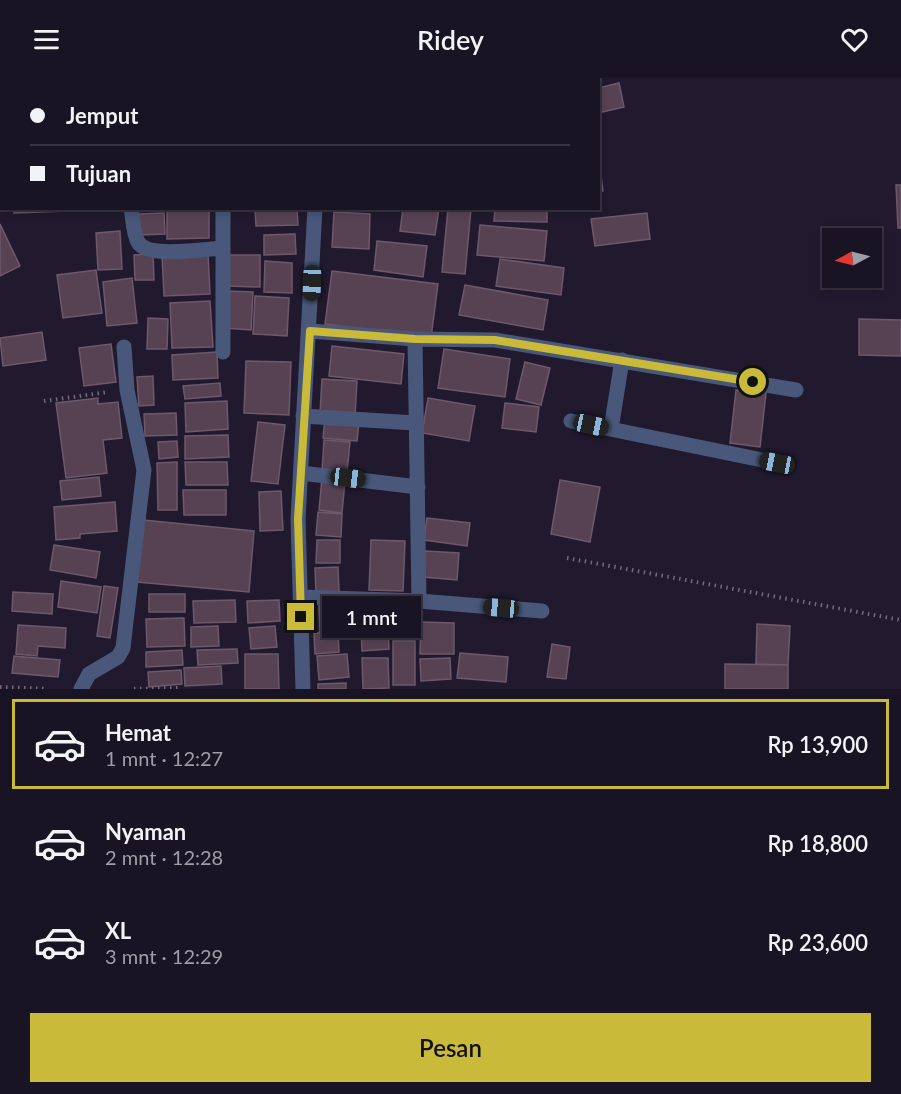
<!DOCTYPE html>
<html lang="id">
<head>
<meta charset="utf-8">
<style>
	:root { --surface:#191423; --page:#262130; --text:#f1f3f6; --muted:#9f9ea6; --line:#373341; --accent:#c9ba3a }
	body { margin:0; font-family:Lato,sans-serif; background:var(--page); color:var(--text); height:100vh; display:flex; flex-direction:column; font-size:22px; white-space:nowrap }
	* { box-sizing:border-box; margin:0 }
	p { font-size:20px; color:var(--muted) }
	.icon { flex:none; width:33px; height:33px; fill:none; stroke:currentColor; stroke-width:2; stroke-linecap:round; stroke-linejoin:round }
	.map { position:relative; height:611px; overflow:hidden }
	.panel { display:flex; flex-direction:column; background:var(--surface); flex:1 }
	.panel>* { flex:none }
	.hud { position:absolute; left:0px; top:0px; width:600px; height:132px; box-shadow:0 3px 9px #0003,0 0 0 2px var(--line); display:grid; align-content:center; height:132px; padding:0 30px; background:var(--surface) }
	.needle { width:39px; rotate:263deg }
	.controls { position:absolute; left:822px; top:150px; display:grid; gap:12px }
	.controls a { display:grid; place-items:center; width:60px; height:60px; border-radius:0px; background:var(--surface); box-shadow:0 3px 9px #0003,0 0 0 2px var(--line); font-size:30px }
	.end { position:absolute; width:27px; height:27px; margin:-14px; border:8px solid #c9ba3a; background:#111; box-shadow:0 0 0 3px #111 }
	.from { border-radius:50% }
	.bubble { position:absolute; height:42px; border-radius:0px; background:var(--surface); box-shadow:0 3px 9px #0003,0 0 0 2px var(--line); font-size:20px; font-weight:600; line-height:42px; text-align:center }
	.car { position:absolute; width:18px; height:36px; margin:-18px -9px; border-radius:8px; box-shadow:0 0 4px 2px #0007; background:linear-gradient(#222 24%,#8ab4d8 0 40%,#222 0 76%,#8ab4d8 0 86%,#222 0) }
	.hud b { display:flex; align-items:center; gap:21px; height:57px; font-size:22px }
	.hud b+b { border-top:2px solid var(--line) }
	.hud i { width:15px; height:15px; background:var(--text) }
	ul { padding:10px 0 0; list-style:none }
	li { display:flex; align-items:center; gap:18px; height:90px; margin:0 12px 9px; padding:0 18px; border:3px solid transparent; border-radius:0px }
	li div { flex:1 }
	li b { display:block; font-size:22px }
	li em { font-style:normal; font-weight:600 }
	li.on { border-color:var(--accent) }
	li>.icon { width:54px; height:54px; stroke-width:1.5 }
	.cta { display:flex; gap:12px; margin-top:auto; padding:12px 30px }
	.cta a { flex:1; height:69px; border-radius:0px; background:var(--accent); color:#111; font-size:24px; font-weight:600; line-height:69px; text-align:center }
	header { display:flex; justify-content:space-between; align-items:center; height:78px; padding:0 30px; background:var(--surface); font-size:27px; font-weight:600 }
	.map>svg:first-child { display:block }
	.building { fill:#574254; stroke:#6e586b; stroke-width:1.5 }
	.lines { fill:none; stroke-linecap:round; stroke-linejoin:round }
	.path { stroke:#716b7e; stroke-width:4; stroke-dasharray:1.5 4.5; stroke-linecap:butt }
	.minor { stroke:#49587a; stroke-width:15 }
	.tertiary { stroke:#49587a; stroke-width:15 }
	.route { stroke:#c9ba3a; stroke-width:8 }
</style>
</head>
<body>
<header><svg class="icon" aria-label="menu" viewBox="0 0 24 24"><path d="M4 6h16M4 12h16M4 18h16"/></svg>Ridey<svg class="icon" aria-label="heart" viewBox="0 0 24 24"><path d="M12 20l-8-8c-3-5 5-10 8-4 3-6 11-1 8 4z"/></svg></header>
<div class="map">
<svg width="901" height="611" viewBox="0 0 901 611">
	<rect width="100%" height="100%" fill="#211a2f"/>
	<path class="building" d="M 169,0 L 207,0 L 207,2 L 169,2 Z
		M 337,0 L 380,0 L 337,2 Z
		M 619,5 L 624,29 L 598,35 L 598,10 Z
		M 598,75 L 603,113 L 598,114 Z
		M 896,107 L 901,107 L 901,150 L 898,150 Z
		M 14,130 L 66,130 L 66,133 L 14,135 Z
		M 72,130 L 120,130 L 120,132 Z
		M 167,130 L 209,130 L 209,160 L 167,161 Z
		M 255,130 L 297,130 L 298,147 L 256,148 Z
		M 403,130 L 439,130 L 435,157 L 400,153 Z
		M 448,130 L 471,131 L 465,196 L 442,194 Z
		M 495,130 L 547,130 L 547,144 L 494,143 Z
		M 334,134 L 370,136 L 369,171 L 332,169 Z
		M 164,135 L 165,156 L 140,157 L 139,136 Z
		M 647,135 L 650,161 L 595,168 L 591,141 Z
		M 0,146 L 20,188 L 0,198 Z
		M 480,147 L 547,153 L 544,183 L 477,177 Z
		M 120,153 L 122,191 L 98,192 L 96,155 Z
		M 295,156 L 296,176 L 264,177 L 264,157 Z
		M 377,163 L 427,168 L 423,199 L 374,192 Z
		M 153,176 L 154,202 L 135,202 L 134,177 Z
		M 208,176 L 210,216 L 164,218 L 162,177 Z
		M 227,177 L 260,177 L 260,209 L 226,208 Z
		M 500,181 L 564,190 L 561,217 L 496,208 Z
		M 265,183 L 292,185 L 292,215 L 264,214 Z
		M 96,192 L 102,235 L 63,240 L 57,197 Z
		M 332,193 L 438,206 L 431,260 L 325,246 Z
		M 132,200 L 137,245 L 107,248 L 103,204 Z
		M 465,207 L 548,222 L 543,252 L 459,237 Z
		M 226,213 L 253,214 L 251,252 L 224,250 Z
		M 255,218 L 289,220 L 287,258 L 253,256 Z
		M 210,223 L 213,269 L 172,270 L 170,225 Z
		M 148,240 L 168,241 L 167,271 L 147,271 Z
		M 859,241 L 901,242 L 901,278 L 859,277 Z
		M 42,254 L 46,282 L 3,288 L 0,260 Z
		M 111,266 L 116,304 L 84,308 L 79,270 Z
		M 332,268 L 404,276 L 401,306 L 329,298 Z
		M 444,271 L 510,281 L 505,319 L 438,310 Z
		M 217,274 L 218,300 L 173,302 L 172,277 Z
		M 246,283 L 291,284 L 289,337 L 244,335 Z
		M 525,284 L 550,290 L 541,327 L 516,321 Z
		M 153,298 L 154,327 L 139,328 L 137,299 Z
		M 322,301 L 357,303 L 355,337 L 320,335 Z
		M 220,305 L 221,318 L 185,321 L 183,308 Z
		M 736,312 L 766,315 L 760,369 L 730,365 Z
		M 98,320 L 98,326 L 118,324 L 122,360 L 103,362 L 107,395 L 66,400 L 56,325 Z
		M 428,320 L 475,328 L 469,363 L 422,355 Z
		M 227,323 L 228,351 L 186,354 L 185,325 Z
		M 505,325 L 539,329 L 536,354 L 502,350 Z
		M 176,335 L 177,357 L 145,358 L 144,336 Z
		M 325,341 L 359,345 L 357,363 L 323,360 Z
		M 258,344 L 285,347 L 278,406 L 251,403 Z
		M 228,357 L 229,379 L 185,381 L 185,358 Z
		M 324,362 L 350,364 L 347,395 L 322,393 Z
		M 177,363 L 178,379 L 159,381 L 158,364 Z
		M 177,384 L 177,432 L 158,432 L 157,385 Z
		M 185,384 L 227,384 L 228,407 L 186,407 Z
		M 99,399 L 101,418 L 62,422 L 60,403 Z
		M 322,400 L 345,403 L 342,435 L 319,432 Z
		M 560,402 L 600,409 L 590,464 L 551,456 Z
		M 183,412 L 226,412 L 226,437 L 184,437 Z
		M 281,413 L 283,452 L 260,453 L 259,414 Z
		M 115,424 L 117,453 L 80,456 L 80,460 L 56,462 L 54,429 Z
		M 318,434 L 342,436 L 341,459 L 316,457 Z
		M 427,440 L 470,445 L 467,468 L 424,462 Z
		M 143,442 L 254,453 L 249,514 L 137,504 Z
		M 317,462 L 340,462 L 340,485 L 316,485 Z
		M 371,462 L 405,463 L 403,513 L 369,512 Z
		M 54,467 L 100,474 L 96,500 L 50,492 Z
		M 425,473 L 459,475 L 457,502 L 423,499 Z
		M 338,489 L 339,514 L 316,515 L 315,490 Z
		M 61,503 L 101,509 L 97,535 L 58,529 Z
		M 104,508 L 118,510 L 110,560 L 97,558 Z
		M 13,514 L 53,516 L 52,536 L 12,533 Z
		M 149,516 L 185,516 L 185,534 L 149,534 Z
		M 235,522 L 236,544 L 194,545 L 193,523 Z
		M 279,522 L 280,543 L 248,545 L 247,523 Z
		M 357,522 L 394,524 L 393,550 L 356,548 Z
		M 346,527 L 349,552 L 320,554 L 319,528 Z
		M 184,540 L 185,568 L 147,569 L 146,541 Z
		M 421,544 L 454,545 L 454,576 L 420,576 Z
		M 757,546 L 790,548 L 788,587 L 756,586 Z
		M 18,547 L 66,550 L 65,570 L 38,568 L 37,578 L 16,576 Z
		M 218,548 L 219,568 L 191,569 L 191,549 Z
		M 275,548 L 277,569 L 251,571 L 249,550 Z
		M 388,551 L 389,571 L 362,573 L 361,552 Z
		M 338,554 L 339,574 L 315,576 L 314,555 Z
		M 393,563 L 415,563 L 415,607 L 393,607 Z
		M 552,566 L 570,569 L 566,601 L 547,599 Z
		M 237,571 L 238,585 L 198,587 L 197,572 Z
		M 182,572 L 183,587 L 146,589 L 146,574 Z
		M 460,575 L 508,579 L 506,604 L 457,600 Z
		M 245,576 L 278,576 L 279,611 L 245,611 Z
		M 347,576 L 349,599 L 319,602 L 317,578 Z
		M 14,578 L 60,582 L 58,599 L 12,595 Z
		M 362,580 L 388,580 L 389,610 L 363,611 Z
		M 450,580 L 451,601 L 421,603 L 420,581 Z
		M 725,586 L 788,587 L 788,611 L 725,611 Z
		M 221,588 L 222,606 L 185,608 L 184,590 Z
		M 181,592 L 182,606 L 149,609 L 148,594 Z
		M 346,605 L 346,611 L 318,611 L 318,606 Z"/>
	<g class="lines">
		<path class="path" d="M 44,323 L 109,314
			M 567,480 L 901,542
			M 0,609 L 47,611
			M 134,611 L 178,610"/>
		<path class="minor" d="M 5,0 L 5,2
			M 120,0 L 120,2
			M 227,2 L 227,0
			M 0,69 L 2,67
			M 131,130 C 133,140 133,155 138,164 C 147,181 205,171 222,170
			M 223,130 L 223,274
			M 310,253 L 415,261 L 495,262 L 796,312
			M 415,261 L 419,523
			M 303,338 L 415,345
			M 571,343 L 777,385
			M 611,351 L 622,282
			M 301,395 L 418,409
			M 301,519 L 419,523 L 542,533
			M 81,611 L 89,596 L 118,579 L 123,570 L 126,544 L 144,392 L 127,312 L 124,269"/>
		<path class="tertiary" d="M 320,2 L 320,0
			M 303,611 L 298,441 L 315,130"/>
	</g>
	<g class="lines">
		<path class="route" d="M 301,539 L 298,441 L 310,253 L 415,261 L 495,262 L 753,304"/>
	</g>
</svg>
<div class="controls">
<a><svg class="needle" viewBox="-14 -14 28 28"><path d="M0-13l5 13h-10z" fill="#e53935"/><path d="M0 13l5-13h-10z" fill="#9f9ea6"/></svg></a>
</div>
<i class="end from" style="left:753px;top:304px"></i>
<i class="end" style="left:301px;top:539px"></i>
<div class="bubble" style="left:322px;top:518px;width:99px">1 mnt</div>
<i class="car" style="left:312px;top:205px;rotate:182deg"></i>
<i class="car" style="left:591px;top:347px;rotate:102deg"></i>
<i class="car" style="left:777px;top:385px;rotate:281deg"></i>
<i class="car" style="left:348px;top:400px;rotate:97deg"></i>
<i class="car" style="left:501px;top:530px;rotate:275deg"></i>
<div class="hud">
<b><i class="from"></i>Jemput</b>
<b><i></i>Tujuan</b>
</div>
</div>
<section class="panel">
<ul>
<li class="on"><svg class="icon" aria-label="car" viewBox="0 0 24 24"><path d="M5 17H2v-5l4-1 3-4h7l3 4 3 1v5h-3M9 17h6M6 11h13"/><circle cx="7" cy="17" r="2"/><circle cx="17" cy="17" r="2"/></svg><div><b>Hemat</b><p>1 mnt · 12:27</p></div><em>Rp 13,900</em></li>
<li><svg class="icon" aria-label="car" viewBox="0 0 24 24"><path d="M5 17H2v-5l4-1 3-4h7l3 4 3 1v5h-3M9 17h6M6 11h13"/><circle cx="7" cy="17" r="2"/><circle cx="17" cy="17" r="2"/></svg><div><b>Nyaman</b><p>2 mnt · 12:28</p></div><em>Rp 18,800</em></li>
<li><svg class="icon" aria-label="car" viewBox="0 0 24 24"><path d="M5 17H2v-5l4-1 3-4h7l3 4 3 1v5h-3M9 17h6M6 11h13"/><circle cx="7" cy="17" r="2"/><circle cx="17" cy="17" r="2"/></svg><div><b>XL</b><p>3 mnt · 12:29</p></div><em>Rp 23,600</em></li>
</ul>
<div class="cta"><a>Pesan</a></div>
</section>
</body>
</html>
